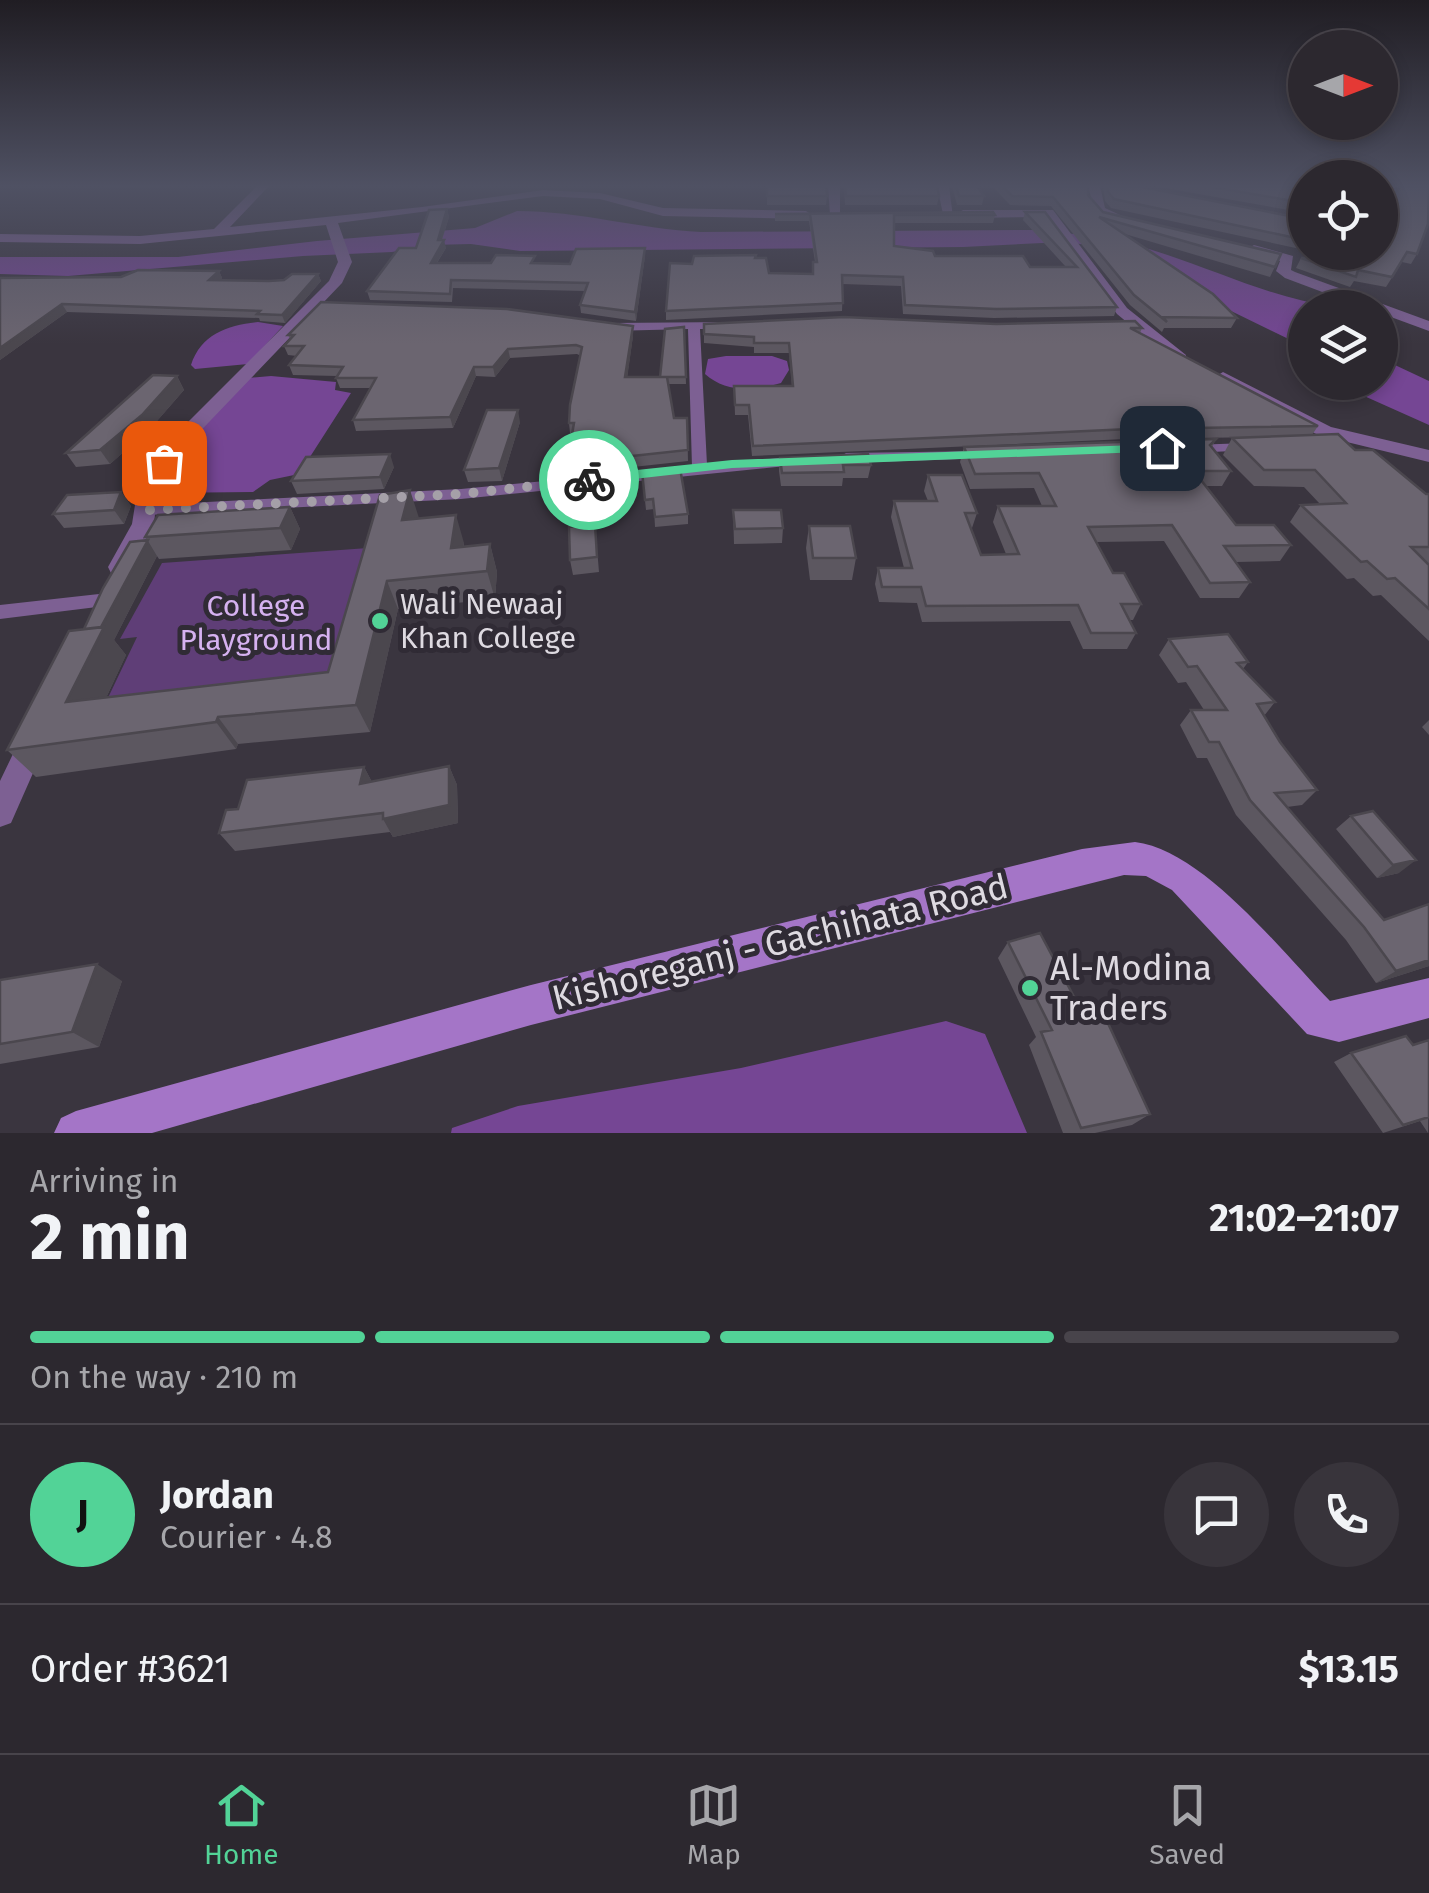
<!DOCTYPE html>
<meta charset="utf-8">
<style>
:root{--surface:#2c282f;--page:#38343b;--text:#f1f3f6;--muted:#a6a6aa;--line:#48444b;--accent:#52d397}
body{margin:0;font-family:"Fira Sans",sans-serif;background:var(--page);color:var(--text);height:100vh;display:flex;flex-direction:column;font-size:38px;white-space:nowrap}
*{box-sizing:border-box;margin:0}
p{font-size:32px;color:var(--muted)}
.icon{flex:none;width:55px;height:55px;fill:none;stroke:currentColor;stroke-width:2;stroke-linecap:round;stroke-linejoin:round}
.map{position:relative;height:1133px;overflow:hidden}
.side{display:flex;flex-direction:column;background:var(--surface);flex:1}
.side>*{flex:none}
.needle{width:65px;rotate:90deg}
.tools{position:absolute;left:1288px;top:30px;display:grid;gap:20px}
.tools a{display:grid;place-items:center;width:110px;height:110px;border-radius:50%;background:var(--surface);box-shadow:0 5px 15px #0003,0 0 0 2px var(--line);font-size:50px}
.pin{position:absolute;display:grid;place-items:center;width:85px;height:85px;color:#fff;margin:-42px;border-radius:20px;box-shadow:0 5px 15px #0006}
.courier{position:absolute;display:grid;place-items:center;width:100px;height:100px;margin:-50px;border:8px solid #52d397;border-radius:50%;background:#fff;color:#222;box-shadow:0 2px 12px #0007}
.overview em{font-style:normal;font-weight:700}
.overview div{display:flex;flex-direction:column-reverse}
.overview{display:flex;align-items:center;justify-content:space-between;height:170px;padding:0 30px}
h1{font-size:65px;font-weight:700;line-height:75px}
.bar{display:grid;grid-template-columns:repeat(4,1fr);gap:15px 10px;align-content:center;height:120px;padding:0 30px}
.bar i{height:12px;border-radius:8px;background:var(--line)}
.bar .selected{background:var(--accent)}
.bar p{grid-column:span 4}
.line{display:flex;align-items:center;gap:25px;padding:0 30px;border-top:2px solid var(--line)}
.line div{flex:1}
.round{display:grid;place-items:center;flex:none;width:105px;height:105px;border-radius:52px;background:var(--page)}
.menu{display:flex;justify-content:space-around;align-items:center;height:140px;border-top:2px solid var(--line);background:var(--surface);font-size:28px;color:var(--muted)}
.menu a{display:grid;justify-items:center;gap:5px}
.menu .selected{color:var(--accent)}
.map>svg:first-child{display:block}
.green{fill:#5f3e77}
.water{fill:#754694}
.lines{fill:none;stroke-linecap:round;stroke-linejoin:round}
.minor{fill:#7d6093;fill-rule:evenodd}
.tertiary{fill:#7d6093;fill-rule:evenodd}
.secondary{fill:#a475c7;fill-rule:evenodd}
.wall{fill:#5c5760}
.shaded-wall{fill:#4b474e}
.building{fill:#6b6570;stroke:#4b474e;stroke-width:2.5}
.route{fill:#52d397}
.done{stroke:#a5a0a8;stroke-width:10;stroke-dasharray:0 18}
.poi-dot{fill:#52d397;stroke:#302b35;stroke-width:4}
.labels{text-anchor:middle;stroke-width:10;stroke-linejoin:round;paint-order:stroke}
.poi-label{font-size:30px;fill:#dedae1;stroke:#302b35;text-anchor:start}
.park-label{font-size:30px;fill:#d5b1f0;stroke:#302b35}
.near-street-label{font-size:35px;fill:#dedae1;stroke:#302b35}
.near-poi-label{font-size:35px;fill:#dedae1;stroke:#302b35;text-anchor:start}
</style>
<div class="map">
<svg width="1429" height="1133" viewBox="0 0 1429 1133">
<rect width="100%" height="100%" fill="#3a353f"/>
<path class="green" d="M 368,548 L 331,684 L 106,702 L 137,637 L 120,639 L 162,563 Z"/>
<path class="water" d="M 517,211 C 580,211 639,229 701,232 L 1034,230 C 1073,233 1111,238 1149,249 C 1212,268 1270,298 1335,307 L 1305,308 L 1305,347 L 1098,246 L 1063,242 L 963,247 L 636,250 L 520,251 L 471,244 L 430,245 L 392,252 L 303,256 L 68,276 L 0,274 L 0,257 L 178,257 L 317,241 L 475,228 Z
M 258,322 L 283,326 L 248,364 L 195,369 L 191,365 C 201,334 228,325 258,322 Z
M 726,356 L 772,356 L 787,361 L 789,370 L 781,383 C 755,391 726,393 705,374 L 708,359 Z
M 1380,358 L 1429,381 L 1429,425 L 1335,383 L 1380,382 Z
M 271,376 L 336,382 L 335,390 L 351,393 L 299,474 L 270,480 L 253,492 L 158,493 L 155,488 L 192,436 L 248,378 Z
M 946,1021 L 985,1034 L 1027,1133 L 451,1133 L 452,1128 L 518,1106 L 741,1068 Z"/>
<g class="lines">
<path class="minor" d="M 729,322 L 731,325 L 725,329 L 700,329 L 707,465 L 800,456 L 808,461 L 805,464 L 461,499 L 148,515 L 140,510 L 148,505 L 461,489 L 692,467 L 688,329 L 611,331 L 605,327 L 611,323 Z
M 1249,443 L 1254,444 L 1254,450 L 1190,453 L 1183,449 L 1190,445 Z
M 985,451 L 992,455 L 990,458 L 846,463 L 838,458 L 846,453 Z
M 99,594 L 105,596 L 108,601 L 105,606 L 0,619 L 0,605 Z"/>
<path class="tertiary" d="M 257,186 L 269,186 L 230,227 L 422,207 L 543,190 L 600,193 L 663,208 L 806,211 L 812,215 L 806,219 L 663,216 L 600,199 L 543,196 L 338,223 L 352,262 L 342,283 L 188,444 L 158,486 L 154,524 L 127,573 L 111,573 L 108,567 L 132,524 L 138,486 L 174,436 L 329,281 L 338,262 L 326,225 L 140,244 L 0,242 L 0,234 L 140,236 L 214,229 Z
M 828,186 L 840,186 L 840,218 L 830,215 Z
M 937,186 L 949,186 L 953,217 L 943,214 Z
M 1088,186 L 1100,186 L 1105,208 L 1120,215 L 1120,221 L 1095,213 Z
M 1387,187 L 1397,189 L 1380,207 L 1380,195 Z
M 1053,210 L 1127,308 L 1186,355 L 1186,361 L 1174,361 L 1117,314 L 1046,217 L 963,218 L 957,214 L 963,210 Z
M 1254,245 L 1293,256 L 1291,270 L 1295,272 L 1429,321 L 1429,331 L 1380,313 L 1380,308 L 1365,308 L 1285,278 L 1276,271 L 1280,261 L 1249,252 L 1247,249 Z
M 1223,372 L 1331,427 L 1429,450 L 1429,462 L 1318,435 L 1217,381 L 1215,377 Z
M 34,727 L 44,731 L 48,739 L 11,823 L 0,827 L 0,781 L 24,731 Z"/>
<path class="secondary" d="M 1380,186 L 1402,186 L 1380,191 Z
M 1135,842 C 1203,850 1282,952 1330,1001 L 1429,978 L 1429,1018 L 1339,1042 L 1307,1034 L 1172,890 L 1146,876 L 1124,875 L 531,1025 L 152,1133 L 54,1133 L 61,1118 L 76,1111 L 531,985 L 1082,849 Z"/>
</g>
<path class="wall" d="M 104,186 L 193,186 L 105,187 Z
M 767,186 L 827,196 L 826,205 L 767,205 Z
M 844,186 L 937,186 L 939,196 L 937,205 L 845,205 Z
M 952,186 L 977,186 L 984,196 L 982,205 L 957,205 Z
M 992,186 L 1088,186 L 1088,195 L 1103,212 L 1281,254 L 1270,277 L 1125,234 L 1237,318 L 1231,328 L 1164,328 L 1162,332 L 1130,305 L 1051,206 L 1010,205 Z
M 1103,186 L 1137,186 L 1305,219 L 1305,250 L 1111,208 L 1105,201 Z
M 1154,186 L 1305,186 L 1305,213 Z
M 1381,198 L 1417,254 L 1411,264 L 1402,262 L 1386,287 L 1354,281 L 1350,287 L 1296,268 L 1301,258 L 1328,258 L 1380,252 Z
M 447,209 L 449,217 L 442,240 L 446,248 L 437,263 L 570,264 L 645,248 L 645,256 L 636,321 L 581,313 L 580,305 L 585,291 L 453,288 L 452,302 L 370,300 L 367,291 L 416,248 Z
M 1025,212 L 1117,307 L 1114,316 L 994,318 L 903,314 L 901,286 L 843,284 L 842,311 L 666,320 L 666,311 L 692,264 L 755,258 L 769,273 L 812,274 L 815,262 L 809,221 L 775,221 L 775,214 L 995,215 L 993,223 L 894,223 L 894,246 L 935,256 L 1030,267 L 1066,267 L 1023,220 Z
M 219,271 L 222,278 L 220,280 L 269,281 L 318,274 L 321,281 L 285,323 L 260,321 L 259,318 L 67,312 L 0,360 L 0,278 L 121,277 Z
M 704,324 L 996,324 L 1142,328 L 1140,333 L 1318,426 L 1312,435 L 1355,450 L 1426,494 L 1429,494 L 1429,641 L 1381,595 L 1373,596 L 1354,578 L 1347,579 L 1290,522 L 1301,505 L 1320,504 L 1304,487 L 1254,486 L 1223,455 L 1232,438 L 1264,437 L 1126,439 L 752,456 L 748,415 L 735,415 L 734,386 L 792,386 L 789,353 L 754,353 L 754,347 L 704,343 Z
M 684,327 L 686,384 L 668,384 L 674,418 L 687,418 L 688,461 L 569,474 L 567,463 L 572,433 L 570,433 L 569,423 L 581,356 L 577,354 L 510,358 L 495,377 L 476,376 L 453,428 L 356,431 L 353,420 L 370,388 L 340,388 L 336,378 L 337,376 L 293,375 L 289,365 L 297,356 L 288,355 L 284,346 L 290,339 L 288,335 L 633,336 L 627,377 L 660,377 Z
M 177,376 L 184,390 L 150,429 L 110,464 L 76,467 L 66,453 Z
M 520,422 L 502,481 L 468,482 L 464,470 Z
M 1216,439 L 1212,447 L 1231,471 L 1222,486 L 1206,486 L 1236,525 L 1291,545 L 1280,561 L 1236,562 L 1250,582 L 1239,598 L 1200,598 L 1164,541 L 1097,542 L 1113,573 L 1141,604 L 1133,620 L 1129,620 L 1136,633 L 1127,649 L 1083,649 L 1070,621 L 922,622 L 917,603 L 879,602 L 875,584 L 878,568 L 904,568 L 891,517 L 894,501 L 928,501 L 924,491 L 928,475 L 977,513 L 972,528 L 971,528 L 981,555 L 1006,554 L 993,522 L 998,506 L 1042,506 L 1034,488 L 970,489 L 960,462 L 964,447 Z
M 780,458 L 871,465 L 868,478 L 843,478 L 842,486 L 781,486 L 779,471 Z
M 394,467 L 384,489 L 297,494 L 291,481 Z
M 642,472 L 688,514 L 688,524 L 655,527 L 654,509 L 646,510 Z
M 121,492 L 131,506 L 124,524 L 64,528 L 53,514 Z
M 290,507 L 300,529 L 291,550 L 159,559 L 157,556 L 114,640 L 126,655 L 106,698 L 328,672 L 419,519 L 464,543 L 464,546 L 490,544 L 497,572 L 495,599 L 398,609 L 370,732 L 238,744 L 236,749 L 36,777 L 7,750 L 84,629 L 147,540 L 145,537 Z
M 733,510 L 783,528 L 782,543 L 734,544 Z
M 595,524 L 599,572 L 573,575 L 570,560 Z
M 809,526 L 856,558 L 852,580 L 810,580 L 806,548 Z
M 1169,639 L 1248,662 L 1243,669 L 1275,702 L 1264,716 L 1280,742 L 1317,790 L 1302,805 L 1287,807 L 1384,920 L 1429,904 L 1429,966 L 1376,983 L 1346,940 L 1236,815 L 1207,758 L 1197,758 L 1180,725 L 1191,710 L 1204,710 L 1186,682 L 1178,683 L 1159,655 Z
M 1429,720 L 1429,735 L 1422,727 Z
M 449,766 L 457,785 L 458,823 L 393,837 L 390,832 L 235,851 L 219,833 L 238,809 L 364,767 L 372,782 Z
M 1351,816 L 1399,873 L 1377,878 L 1336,829 Z
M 1008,942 L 1088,1023 L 1150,1114 L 1132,1125 L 1095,1133 L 1063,1133 L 1029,1045 L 1036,1037 L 998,958 Z
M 0,980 L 122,981 L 99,1047 L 0,1064 Z
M 1429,1040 L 1428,1133 L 1420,1121 L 1383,1133 L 1334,1062 L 1351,1053 L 1413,1045 Z"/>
<path class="shaded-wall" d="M 447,209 L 449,217 L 439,248 L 438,240 Z
M 444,240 L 446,248 L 432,270 L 431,263 Z
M 645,248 L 645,256 L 636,321 L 635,312 Z
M 219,271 L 222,278 L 212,287 L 209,280 Z
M 318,274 L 321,281 L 285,323 L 282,315 Z
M 62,304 L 67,312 L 0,360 L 0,348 Z
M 633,326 L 633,336 L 626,387 L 625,377 Z
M 508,349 L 510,358 L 495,377 L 493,367 Z
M 474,367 L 476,376 L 453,428 L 450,417 Z
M 177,376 L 184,390 L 150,429 L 110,464 L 100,450 Z
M 518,410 L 520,422 L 502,481 L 499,468 Z
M 390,454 L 394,467 L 384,489 L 380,477 Z
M 410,490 L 419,518 L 412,548 L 402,520 Z
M 121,492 L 131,506 L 124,524 L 114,510 Z
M 290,507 L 300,529 L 291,550 L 280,528 Z
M 456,515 L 464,543 L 460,575 L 451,548 Z
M 148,541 L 157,556 L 114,640 L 126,655 L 91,730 L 66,702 L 101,627 Z
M 490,544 L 497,572 L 495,599 L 487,571 Z
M 387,581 L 398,609 L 370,732 L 356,705 Z
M 218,717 L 238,744 L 236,749 L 216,722 Z
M 449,766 L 457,785 L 458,823 L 393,837 L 383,819 Z
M 364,767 L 374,786 L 360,784 Z
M 1416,860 L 1399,873 L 1377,878 L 1393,865 Z
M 1429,960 L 1429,966 L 1376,983 L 1396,971 Z
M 97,964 L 122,981 L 99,1047 L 72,1032 Z"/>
<path class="building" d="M 767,186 L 826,186 L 827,196 L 767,196 Z
M 845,186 L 937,186 L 939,196 L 846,196 Z
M 956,186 L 977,186 L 984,196 L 959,196 Z
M 1002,186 L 1088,186 L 1088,195 L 1103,212 L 1281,254 L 1275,267 L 1099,217 L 1213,294 L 1237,318 L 1163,317 L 1167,322 L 1134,295 L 1053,197 L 1012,196 Z
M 1107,186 L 1137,186 L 1305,219 L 1305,240 L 1114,199 L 1108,192 Z
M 1206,186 L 1305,186 L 1305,203 Z
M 1380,186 L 1381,198 L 1385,202 L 1402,186 L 1429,186 L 1428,224 L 1417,254 L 1407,252 L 1392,277 L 1358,270 L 1356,277 L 1301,258 L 1328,258 L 1337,252 L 1380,252 Z
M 447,209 L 438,240 L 444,240 L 431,263 L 491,263 L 496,255 L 535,256 L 531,263 L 570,264 L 576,249 L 645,248 L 635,312 L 580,305 L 588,283 L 451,280 L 450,294 L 367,291 L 399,248 L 416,248 L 429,210 Z
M 993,212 L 995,215 L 894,215 L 894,246 L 933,251 L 935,256 L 1023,256 L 1030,267 L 1077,267 L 1025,212 L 1045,212 L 1117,307 L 996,309 L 905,305 L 903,277 L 842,275 L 843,303 L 666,311 L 670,263 L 692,264 L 694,256 L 756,255 L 755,258 L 766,258 L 769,273 L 813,274 L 813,262 L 817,262 L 810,214 L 775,214 Z
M 138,270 L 219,271 L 209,280 L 269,281 L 284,280 L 292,274 L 318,274 L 282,315 L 257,314 L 260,311 L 62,304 L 0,348 L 0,278 L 121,277 Z
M 321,302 L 507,309 L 633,326 L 625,377 L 667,377 L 674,418 L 687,418 L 688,450 L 567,463 L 574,423 L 569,423 L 570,405 L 582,347 L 576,345 L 508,349 L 493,367 L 474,367 L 450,417 L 353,420 L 376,378 L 336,378 L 343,367 L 289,365 L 304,346 L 284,346 L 294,335 L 288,335 Z
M 844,317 L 996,324 L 1135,321 L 1142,328 L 1130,328 L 1318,426 L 1130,429 L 753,446 L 749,405 L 735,405 L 734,386 L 793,386 L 789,343 L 754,343 L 754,337 L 704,334 L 704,324 Z
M 684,327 L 686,377 L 660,377 L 665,329 Z
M 153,375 L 177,376 L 142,415 L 100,450 L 66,453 Z
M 487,410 L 518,410 L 499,468 L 464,470 Z
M 1338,434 L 1355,450 L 1373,450 L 1426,494 L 1429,494 L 1429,547 L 1411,547 L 1429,565 L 1429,609 L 1395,578 L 1387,579 L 1367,561 L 1361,562 L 1301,505 L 1346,503 L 1315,470 L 1264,470 L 1232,438 Z
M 1216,439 L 1210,445 L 1231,471 L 1194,471 L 1236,525 L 1274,525 L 1291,545 L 1224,546 L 1250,582 L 1210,583 L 1172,525 L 1088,527 L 1113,573 L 1124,573 L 1141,604 L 1121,604 L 1136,633 L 1091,633 L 1078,605 L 926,606 L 921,587 L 882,587 L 878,568 L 912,568 L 894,501 L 937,501 L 928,475 L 962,475 L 977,513 L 965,513 L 981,555 L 1019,554 L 998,506 L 1056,506 L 1039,473 L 975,474 L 964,447 Z
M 390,454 L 380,477 L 291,481 L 306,457 Z
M 868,454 L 871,465 L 843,465 L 844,472 L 782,473 L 780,458 Z
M 680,468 L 688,514 L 655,517 L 653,499 L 645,500 L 642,472 Z
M 410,490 L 402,520 L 456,515 L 451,548 L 490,544 L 487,571 L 387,581 L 356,705 L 218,717 L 216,722 L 7,750 L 69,631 L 104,627 L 66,702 L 328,672 L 380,495 Z
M 121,492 L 114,510 L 53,514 L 67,495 Z
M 290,507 L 280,528 L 145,537 L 158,515 Z
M 733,510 L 781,510 L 783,528 L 735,529 Z
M 595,524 L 597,557 L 570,560 L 569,527 Z
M 809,526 L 850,526 L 856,558 L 813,558 Z
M 148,540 L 101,627 L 84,629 L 103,588 L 130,542 Z
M 1228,634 L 1248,662 L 1237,663 L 1275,702 L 1257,704 L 1280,742 L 1317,790 L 1275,793 L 1384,920 L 1429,904 L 1429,960 L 1396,971 L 1364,927 L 1250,800 L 1219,742 L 1209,742 L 1191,710 L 1227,710 L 1197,666 L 1188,667 L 1169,639 Z
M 449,766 L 449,805 L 383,819 L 383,813 L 219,833 L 226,810 L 238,809 L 247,780 L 364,767 L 360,784 Z
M 1373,811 L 1416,860 L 1393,865 L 1351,816 Z
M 1040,933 L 1088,1023 L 1106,1019 L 1150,1114 L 1081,1128 L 1041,1032 L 1052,1030 L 1008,942 Z
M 97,964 L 72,1032 L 0,1044 L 0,980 Z
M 1406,1036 L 1413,1045 L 1429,1040 L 1429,1117 L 1403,1125 L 1351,1053 Z"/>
<linearGradient id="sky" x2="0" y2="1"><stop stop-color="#201d23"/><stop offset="0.54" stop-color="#4f5163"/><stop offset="1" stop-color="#4f5163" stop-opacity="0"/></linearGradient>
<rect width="1429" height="344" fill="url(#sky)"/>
<path class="route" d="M 1162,444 L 1167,445 L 1167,451 L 732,468 L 589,484 L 582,480 L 589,475 L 732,460 Z"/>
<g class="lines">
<path class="done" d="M 164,463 L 148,486 L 148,510 L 461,494 L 589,480"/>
</g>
<g class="poi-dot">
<circle cx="380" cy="621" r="10"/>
<circle cx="1030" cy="988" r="10"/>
</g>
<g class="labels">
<g class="poi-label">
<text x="400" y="614">Wali Newaaj<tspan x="400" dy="34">Khan College</tspan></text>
</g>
<g class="park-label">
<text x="256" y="616">College<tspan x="256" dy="34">Playground</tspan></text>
</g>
<g class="near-street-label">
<text transform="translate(780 942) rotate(-14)" y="12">Kishoreganj - Gachihata Road</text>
</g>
<g class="near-poi-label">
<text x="1050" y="980">Al-Modina<tspan x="1050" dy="40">Traders</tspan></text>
</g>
</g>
</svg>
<div class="tools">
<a><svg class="needle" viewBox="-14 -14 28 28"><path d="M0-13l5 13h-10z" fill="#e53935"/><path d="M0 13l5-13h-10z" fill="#a6a6aa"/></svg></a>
<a><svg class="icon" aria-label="locate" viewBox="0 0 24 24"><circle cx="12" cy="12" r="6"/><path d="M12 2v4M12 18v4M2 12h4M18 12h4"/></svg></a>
<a><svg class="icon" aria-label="layers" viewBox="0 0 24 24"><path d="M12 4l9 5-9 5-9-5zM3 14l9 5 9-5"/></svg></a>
</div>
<div class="pin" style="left:164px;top:463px;background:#ea580c"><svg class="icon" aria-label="bag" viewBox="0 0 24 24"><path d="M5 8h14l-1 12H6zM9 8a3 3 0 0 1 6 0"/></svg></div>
<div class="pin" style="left:1162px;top:448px;background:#1f2937"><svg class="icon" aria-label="home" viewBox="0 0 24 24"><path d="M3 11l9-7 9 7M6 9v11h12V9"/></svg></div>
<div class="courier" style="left:589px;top:480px"><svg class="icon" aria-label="bike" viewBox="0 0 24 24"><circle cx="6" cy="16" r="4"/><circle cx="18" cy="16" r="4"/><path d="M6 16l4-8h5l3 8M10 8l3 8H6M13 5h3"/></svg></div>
</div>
<section class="side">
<div class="overview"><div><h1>2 min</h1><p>Arriving in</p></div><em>21:02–21:07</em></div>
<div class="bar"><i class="selected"></i><i class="selected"></i><i class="selected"></i><i></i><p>On the way · 210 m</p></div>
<div class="line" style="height:180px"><b class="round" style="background:var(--accent);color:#111">J</b><div><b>Jordan</b><p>Courier · 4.8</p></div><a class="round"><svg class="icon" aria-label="chat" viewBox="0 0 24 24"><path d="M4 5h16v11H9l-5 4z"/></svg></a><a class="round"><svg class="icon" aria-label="phone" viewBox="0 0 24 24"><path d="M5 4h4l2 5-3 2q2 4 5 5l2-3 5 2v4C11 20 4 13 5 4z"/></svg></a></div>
<div class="line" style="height:130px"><div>Order #3621</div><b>$13.15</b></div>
</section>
<nav class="menu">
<a class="selected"><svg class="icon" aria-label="home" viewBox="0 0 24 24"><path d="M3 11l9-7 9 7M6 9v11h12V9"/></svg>Home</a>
<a><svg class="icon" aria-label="map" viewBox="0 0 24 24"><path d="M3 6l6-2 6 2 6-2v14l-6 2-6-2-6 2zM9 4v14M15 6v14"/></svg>Map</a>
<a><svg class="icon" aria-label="saved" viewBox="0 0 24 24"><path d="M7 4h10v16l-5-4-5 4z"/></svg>Saved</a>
</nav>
